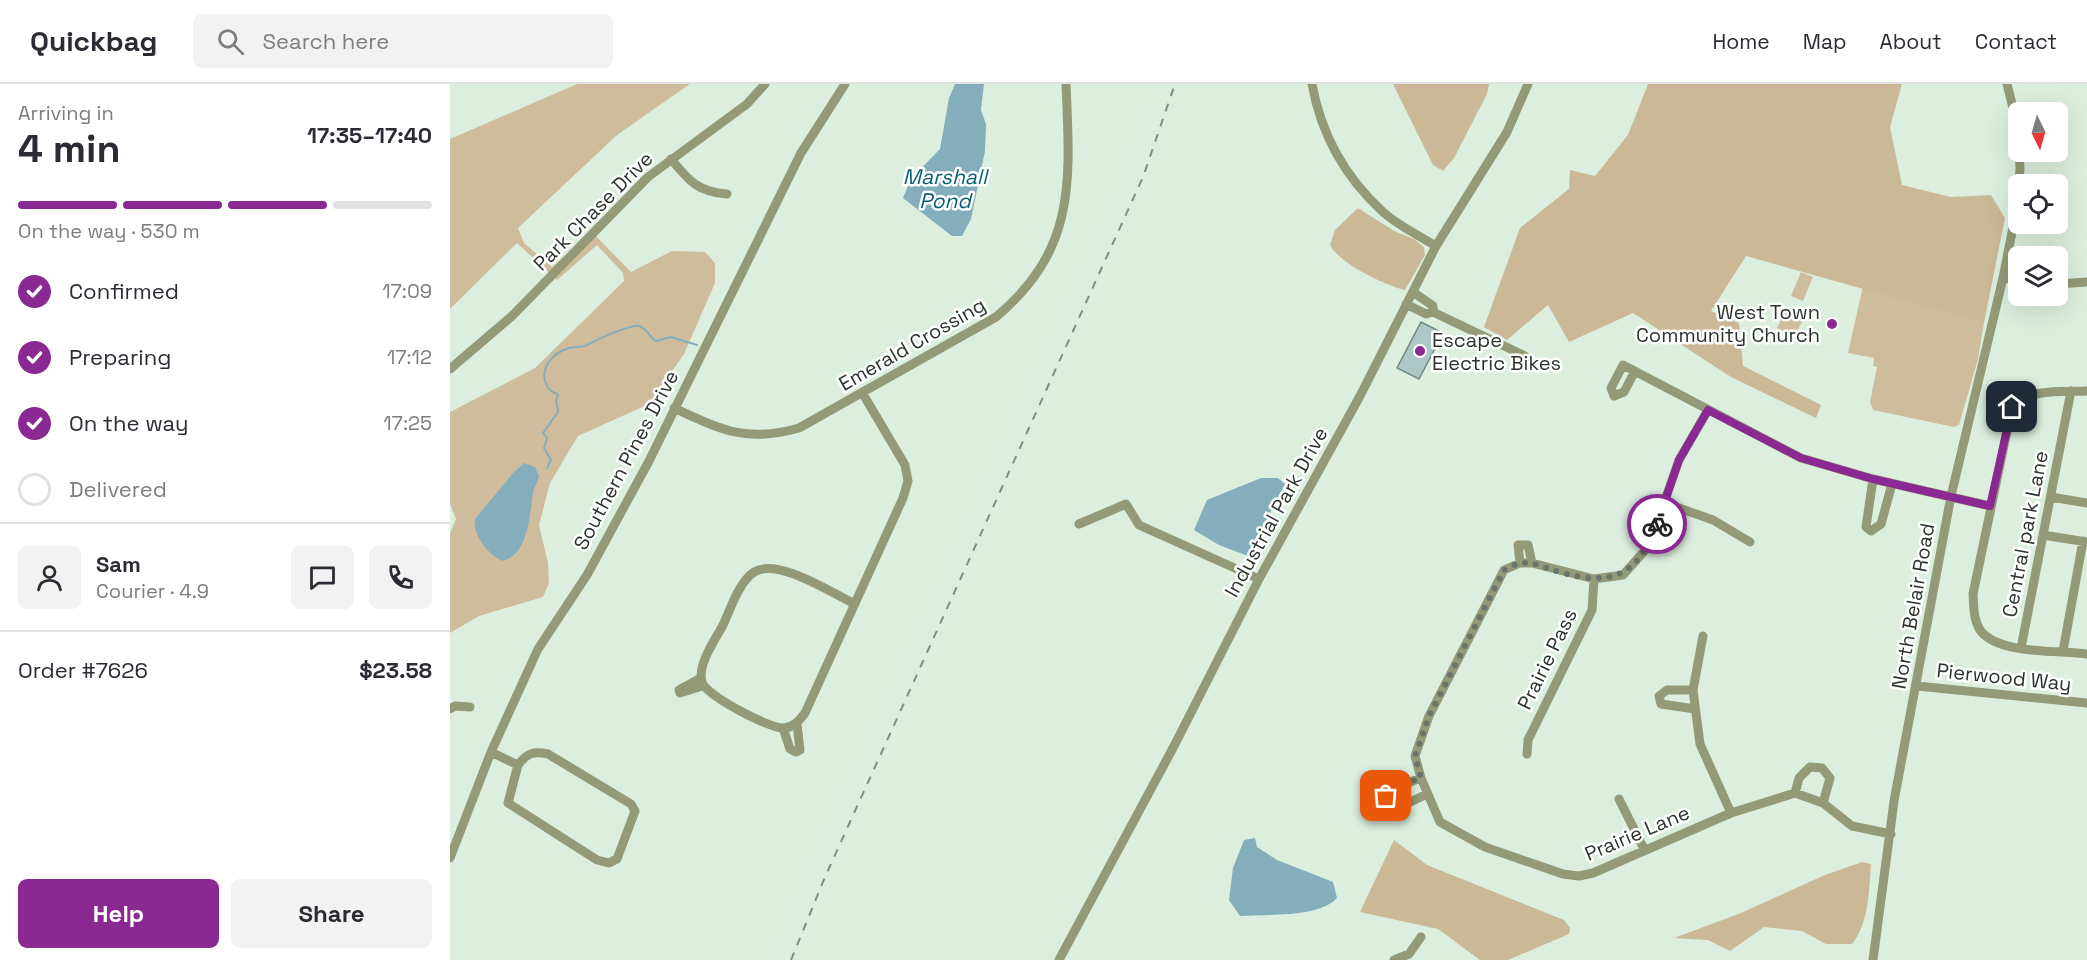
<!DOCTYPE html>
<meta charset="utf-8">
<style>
:root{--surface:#fff;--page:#f2f2f3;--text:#2b2b33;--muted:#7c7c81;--line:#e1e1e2;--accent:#8b2992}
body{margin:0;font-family:"Space Grotesk",sans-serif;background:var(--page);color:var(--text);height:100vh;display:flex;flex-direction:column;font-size:22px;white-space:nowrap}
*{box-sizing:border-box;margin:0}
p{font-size:20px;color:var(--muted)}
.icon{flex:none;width:33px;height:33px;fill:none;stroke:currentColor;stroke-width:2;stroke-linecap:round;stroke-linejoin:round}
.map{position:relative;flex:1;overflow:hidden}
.drawer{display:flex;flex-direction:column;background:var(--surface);width:450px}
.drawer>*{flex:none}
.needle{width:39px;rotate:175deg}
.fabs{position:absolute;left:1558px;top:18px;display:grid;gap:12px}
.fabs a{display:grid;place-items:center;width:60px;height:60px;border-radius:9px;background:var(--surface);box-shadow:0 6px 24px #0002;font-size:30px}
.pin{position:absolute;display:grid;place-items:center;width:51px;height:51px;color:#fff;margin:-26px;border-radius:12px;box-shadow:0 3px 9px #0006}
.courier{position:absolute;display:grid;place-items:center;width:60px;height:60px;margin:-30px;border:4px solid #8b2992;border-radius:50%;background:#fff;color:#222;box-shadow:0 2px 8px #0007}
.headline em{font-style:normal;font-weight:800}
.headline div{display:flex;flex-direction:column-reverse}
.headline{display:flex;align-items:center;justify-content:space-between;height:102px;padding:0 18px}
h1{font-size:39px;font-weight:800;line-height:45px}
.bar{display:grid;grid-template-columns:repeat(4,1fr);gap:9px 6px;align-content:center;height:72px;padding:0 18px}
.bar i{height:8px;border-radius:4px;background:var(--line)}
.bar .selected{background:var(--accent)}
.bar p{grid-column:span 4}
.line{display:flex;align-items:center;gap:15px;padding:0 18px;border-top:2px solid var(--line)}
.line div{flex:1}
.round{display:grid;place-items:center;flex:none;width:63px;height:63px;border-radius:9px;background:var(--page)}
ol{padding:0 18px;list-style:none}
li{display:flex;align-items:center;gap:18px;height:66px}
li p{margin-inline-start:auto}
li .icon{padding:6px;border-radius:50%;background:var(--accent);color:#fff;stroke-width:4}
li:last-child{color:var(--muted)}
li i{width:33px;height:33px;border:3px solid var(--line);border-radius:50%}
.cta{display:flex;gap:12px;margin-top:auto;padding:12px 18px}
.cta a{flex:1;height:69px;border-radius:9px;background:var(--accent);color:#fff;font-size:24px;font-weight:800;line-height:69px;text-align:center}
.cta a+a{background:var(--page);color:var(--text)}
header{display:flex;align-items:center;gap:36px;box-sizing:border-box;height:84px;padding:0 30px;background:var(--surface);border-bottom:2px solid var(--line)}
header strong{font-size:28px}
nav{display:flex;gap:33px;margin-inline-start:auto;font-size:21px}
.search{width:420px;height:54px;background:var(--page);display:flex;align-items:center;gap:15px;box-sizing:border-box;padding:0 21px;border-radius:9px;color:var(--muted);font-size:22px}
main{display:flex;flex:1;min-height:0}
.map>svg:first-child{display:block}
.green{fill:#cfbc9c}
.forest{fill:#cbb897}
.water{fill:#84aebc}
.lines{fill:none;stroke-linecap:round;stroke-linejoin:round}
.stream{stroke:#84aebc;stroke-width:2}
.building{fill:#adc8c4;stroke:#718a86;stroke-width:1.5}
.minor{stroke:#949a77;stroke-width:9}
.rail{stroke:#7f8d82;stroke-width:2;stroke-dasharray:8 8;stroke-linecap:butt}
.done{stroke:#69756b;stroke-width:6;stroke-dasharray:0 10.8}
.route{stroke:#8b2992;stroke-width:8}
.poi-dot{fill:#8b2992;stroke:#fff;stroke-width:2}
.labels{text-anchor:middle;stroke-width:5;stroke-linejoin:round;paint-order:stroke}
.street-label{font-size:20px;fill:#2b332d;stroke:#fff}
.poi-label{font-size:20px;fill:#2b332d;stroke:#fff;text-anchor:end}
.water-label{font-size:21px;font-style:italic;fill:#085f74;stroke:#fff}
</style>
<header>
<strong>Quickbag</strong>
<div class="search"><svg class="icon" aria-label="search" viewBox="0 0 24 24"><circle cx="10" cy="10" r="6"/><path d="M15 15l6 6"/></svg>Search here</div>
<nav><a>Home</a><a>Map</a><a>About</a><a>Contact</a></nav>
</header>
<main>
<section class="drawer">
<div class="headline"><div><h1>4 min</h1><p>Arriving in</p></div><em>17:35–17:40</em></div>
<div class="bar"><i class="selected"></i><i class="selected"></i><i class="selected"></i><i></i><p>On the way · 530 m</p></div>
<ol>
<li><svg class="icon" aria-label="check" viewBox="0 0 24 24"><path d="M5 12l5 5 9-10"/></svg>Confirmed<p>17:09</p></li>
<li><svg class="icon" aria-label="check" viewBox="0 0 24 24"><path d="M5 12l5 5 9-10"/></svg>Preparing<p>17:12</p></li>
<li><svg class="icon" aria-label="check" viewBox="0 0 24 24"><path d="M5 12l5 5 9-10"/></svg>On the way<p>17:25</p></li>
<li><i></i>Delivered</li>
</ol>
<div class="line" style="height:108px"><a class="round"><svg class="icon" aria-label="person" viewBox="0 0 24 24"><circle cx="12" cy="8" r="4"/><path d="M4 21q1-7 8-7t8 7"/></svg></a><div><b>Sam</b><p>Courier · 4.9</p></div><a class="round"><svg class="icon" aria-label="chat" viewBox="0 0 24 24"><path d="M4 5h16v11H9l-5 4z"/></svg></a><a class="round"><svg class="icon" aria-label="phone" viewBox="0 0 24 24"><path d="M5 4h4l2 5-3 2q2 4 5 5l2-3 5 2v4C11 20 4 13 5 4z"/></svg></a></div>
<div class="line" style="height:78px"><div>Order #7626</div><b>$23.58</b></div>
<div class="cta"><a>Help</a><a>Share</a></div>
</section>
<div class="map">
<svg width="1637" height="876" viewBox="0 0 1637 876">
<rect width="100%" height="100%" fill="#dcefdf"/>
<path class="green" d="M 127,0 L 240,0 L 167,51 L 68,144 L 74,159 L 102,183 L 142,148 L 181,188 L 222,167 L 255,168 L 265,179 L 265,199 L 234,270 L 199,320 L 128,352 L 100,399 L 89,441 L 98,479 L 99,499 L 93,513 L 29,532 L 0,549 L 0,450 L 6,435 L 0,420 L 0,328 L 85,284 L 174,197 L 173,189 L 147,161 L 107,196 L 67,159 L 0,225 L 0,55 Z
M 1351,188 L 1363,193 L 1353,217 L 1341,212 Z
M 1413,202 L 1534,239 L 1528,275 L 1509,341 L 1504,343 L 1423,326 L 1420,318 L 1427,283 L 1423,282 L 1424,274 L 1398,269 Z
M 1336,226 L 1353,236 L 1344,253 L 1327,244 Z"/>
<path class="forest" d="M 943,0 L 1039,0 L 1037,10 L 1004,74 L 993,87 L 983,81 Z
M 1198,0 L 1452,0 L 1440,43 L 1452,101 L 1501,113 L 1541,111 L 1555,134 L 1534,239 L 1296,172 L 1261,227 L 1289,239 L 1293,282 L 1371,321 L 1366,334 L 1281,293 L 1183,229 L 1119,258 L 1098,221 L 1057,256 L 1034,243 L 1070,144 L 1119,105 L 1120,86 L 1145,92 L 1178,51 Z
M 908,124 L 944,147 L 964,155 L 974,163 L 975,171 L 955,206 C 934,201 889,179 880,161 L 885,146 Z
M 944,756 L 977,781 L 1114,836 L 1120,844 L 1119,850 L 1058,876 L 1030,876 L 988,845 L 910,828 Z
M 1412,778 L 1421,780 C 1419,807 1419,839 1402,860 L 1376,860 L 1352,847 L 1314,843 L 1280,867 L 1258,856 L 1224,854 L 1291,829 L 1375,791 Z"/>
<path class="water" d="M 505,0 L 534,0 L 531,26 L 536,40 L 535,67 L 521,135 L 512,152 L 502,152 L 453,114 L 461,95 L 490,65 L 499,14 Z
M 74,379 L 85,383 L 89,392 C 88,398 84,403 83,410 C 79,432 79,469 53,477 C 39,472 22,451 25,435 L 63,389 Z
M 811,394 L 828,394 L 835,400 L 798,472 L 769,461 L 744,446 L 757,416 Z
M 805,754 L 807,763 L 827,776 L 883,798 L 887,814 C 868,834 817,830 790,832 L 779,816 L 783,784 L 794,756 Z"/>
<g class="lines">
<path class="stream" d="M 97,384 L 101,376 L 94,364 L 97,354 L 93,349 L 108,328 L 106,316 L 108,311 C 104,308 99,307 97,302 C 88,284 103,269 119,264 C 125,262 132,264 137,261 C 146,256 181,240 189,242 C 197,244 199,253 206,257 L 221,253 L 247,261"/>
</g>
<path class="building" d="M 971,238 L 993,249 L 969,295 L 947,284 Z"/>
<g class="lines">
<path class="minor" d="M 862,0 C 871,50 894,92 932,127 C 947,141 968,151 986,162
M 221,75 C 239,97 248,108 277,110
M 1553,194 L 1569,196
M 1608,200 L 1637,198
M 963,208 L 983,222 L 983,228
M 956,220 L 976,230 L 983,228 L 1075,272
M 0,285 L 62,232 L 198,93 L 297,20 L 315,0
M 1185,287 L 1174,308 L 1164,312 L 1161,304 L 1173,281 L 1351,374 L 1423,395 L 1540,422
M 1637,307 C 1611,308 1581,304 1562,323 L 1523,510 C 1524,522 1523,535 1530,546 C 1548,571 1609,566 1637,570
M 224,324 C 272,346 296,359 349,344 L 546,233 C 627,165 620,97 616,0
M 1258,326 L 1229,376 L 1199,462 L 1173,491 L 1144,495 L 1082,479 L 1070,479 L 1054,486 L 979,632 L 965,672 L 971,694 L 990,738 L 1035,763 L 1113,790 L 1129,792 L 1143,789 L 1281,729 L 1345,709 L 1373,719 L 1402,742 L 1441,750
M 1423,395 L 1416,443 L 1421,447 L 1431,440 L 1442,400
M 1601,413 L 1637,419
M 1215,419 L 1263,436 L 1300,458
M 629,440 L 676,420 L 689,441 L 809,495
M 1593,451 L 1637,458
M 1070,479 L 1068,461 L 1078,461 L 1082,479
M 405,520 C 382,509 327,473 304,488 C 288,499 280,527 272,543 C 264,557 247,582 252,598 C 255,611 320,645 334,644 C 344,643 349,637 355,629 L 453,414 L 458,397 L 455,381 L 413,310
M 1253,552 L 1243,606 L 1250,660 L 1281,729
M 1571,564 L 1621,307
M 1613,567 L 1633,457
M 251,594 L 229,606 L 230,609 L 252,602
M 1467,602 L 1637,619
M 1243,606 L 1217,606 L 1209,612 L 1211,620 L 1245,625
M 0,625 L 5,622 L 20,623
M 333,644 L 340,665 L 346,668 L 350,666 L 347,640
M 41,668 L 68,681 C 77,669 83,667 98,670 L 181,720 L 185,727 L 167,775 L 159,779 L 147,776 L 58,719 L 68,681
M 1077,670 L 1078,656 L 1142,526 L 1144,495
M 971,694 L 949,702 L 936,712 L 941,723 L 956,720 L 977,710
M 1345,709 L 1349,694 L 1360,683 L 1372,684 L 1380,694 L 1373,719
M 1169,715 L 1194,765
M 0,774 L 41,668 L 88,565 L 137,491 L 199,377 L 351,69 L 395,0
M 609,876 L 723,664 L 809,495 L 910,312 L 986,162 L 1057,48 L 1078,0
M 944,876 L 959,870 L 971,853
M 1423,876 L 1444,717 L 1501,412 L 1553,194 L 1564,138 L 1570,85 L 1568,44 L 1557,0"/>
<path class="rail" d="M 341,876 L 375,793 L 693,93 L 725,0"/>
</g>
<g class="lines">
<path class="done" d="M 936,712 L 949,702 L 971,694 L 965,672 L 979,632 L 1054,486 C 1059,484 1065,480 1071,479 C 1083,477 1095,484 1106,487 C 1160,503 1187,494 1207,440"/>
<path class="route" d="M 1207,440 L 1229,376 L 1258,326 L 1351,374 L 1423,395 L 1540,422 L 1562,323"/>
</g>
<g class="poi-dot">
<circle cx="1382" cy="240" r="6"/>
<circle cx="970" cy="267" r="6"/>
</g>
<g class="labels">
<g class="street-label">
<text transform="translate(143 127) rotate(-45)" y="7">Park Chase Drive</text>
<text transform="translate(462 260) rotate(-30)" y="7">Emerald Crossing</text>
<text transform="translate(176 376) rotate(-62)" y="7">Southern Pines Drive</text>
<text transform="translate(826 428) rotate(-61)" y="7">Industrial Park Drive</text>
<text transform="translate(1575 450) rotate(-79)" y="7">Central park Lane</text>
<text transform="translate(1463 522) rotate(-80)" y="7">North Belair Road</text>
<text transform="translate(1097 575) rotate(-64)" y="7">Prairie Pass</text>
<text transform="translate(1554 593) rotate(6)" y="7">Pierwood Way</text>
<text transform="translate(1187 749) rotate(-23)" y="7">Prairie Lane</text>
</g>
<g class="poi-label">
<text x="1370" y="235">West Town<tspan x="1370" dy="23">Community Church</tspan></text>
<text x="982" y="263" text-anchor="start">Escape<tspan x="982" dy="23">Electric Bikes</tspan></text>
</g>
<g class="water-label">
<text x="495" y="100">Marshall<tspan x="495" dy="24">Pond</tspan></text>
</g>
</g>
</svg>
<div class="fabs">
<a><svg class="needle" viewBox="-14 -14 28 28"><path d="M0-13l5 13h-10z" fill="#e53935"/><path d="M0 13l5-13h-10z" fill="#7c7c81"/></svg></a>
<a><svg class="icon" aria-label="locate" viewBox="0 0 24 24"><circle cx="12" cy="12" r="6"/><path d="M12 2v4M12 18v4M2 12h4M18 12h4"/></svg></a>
<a><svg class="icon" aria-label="layers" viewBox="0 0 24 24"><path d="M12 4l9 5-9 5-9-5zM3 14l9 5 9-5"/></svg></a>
</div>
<div class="pin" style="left:936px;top:712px;background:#ea580c"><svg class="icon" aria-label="bag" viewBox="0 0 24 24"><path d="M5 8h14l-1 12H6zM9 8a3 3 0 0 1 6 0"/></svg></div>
<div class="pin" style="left:1562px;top:323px;background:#1f2937"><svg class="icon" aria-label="home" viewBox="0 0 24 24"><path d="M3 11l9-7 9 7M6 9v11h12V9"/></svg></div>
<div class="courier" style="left:1207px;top:440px"><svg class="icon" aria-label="bike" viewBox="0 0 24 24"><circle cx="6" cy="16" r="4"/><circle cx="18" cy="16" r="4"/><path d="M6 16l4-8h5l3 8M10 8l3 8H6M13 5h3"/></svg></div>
</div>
</main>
